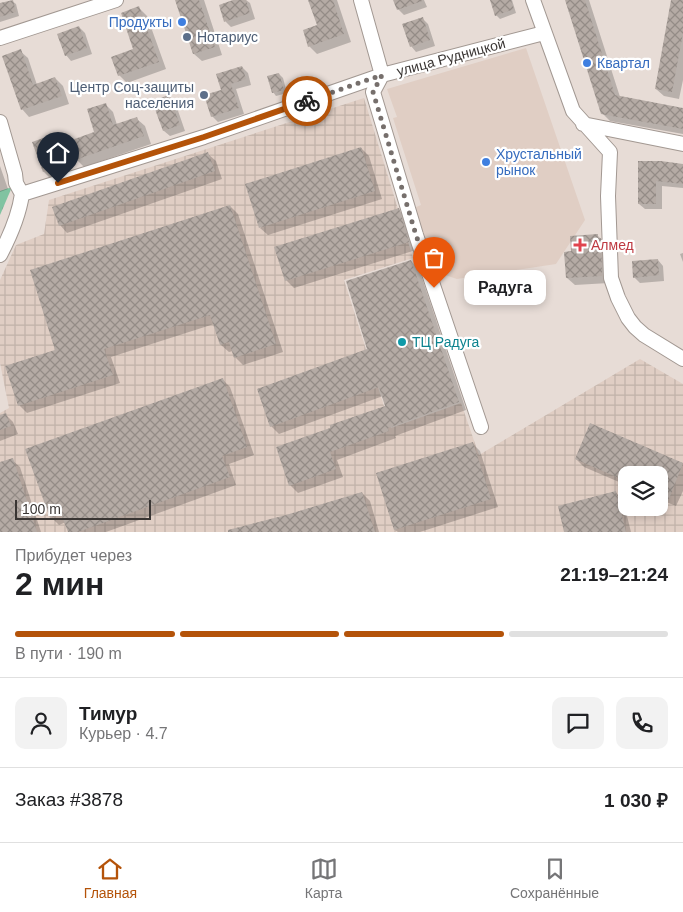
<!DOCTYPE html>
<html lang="ru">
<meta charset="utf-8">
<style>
:root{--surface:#fff;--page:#f2f2f2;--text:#202124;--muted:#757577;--line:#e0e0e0;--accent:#b45309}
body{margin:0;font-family:Helvetica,sans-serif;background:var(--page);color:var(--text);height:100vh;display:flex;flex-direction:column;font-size:19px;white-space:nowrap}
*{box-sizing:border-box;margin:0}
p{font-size:16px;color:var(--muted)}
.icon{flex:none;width:28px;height:28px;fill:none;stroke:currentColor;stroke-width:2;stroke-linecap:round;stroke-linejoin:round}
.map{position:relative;height:532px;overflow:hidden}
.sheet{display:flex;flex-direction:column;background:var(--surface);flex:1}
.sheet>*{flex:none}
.tools{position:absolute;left:618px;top:466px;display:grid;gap:10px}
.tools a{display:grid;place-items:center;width:50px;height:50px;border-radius:10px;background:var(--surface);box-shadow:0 2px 8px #0003;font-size:25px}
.scale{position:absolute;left:15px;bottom:12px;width:136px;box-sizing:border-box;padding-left:5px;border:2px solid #393533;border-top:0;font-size:14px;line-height:18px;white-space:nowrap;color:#393533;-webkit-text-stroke:4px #fff;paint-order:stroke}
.pin{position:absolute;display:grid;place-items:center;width:42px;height:42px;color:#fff;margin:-51px -21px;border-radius:50% 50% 50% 0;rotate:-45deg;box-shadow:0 0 5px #0007}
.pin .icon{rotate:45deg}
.courier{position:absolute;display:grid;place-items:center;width:50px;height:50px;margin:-25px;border:4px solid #b45309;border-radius:50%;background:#fff;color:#222;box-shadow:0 1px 6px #0007}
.bubble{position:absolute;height:35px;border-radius:10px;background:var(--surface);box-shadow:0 2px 8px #0003;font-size:16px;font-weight:700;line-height:35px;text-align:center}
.headline em{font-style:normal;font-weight:700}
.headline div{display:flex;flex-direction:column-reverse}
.headline{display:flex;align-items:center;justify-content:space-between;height:85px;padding:0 15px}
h1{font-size:32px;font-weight:700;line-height:38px}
.bar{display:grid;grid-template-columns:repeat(4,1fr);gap:8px 5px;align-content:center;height:60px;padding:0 15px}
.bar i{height:6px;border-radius:4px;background:var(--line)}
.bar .active{background:var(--accent)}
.bar p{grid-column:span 4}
.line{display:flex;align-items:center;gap:12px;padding:0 15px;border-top:1px solid var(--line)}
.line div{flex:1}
.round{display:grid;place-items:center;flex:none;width:52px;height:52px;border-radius:10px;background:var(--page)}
.dock{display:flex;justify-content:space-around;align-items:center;height:70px;border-top:1px solid var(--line);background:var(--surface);font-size:14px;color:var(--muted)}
.dock a{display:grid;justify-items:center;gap:2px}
.dock .active{color:var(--accent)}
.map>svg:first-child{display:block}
.built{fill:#e0cec4}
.industrial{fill:url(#industrial-grid);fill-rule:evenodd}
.park{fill:url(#park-crowns)}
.shadow{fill:#0003}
.building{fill:url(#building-cross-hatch)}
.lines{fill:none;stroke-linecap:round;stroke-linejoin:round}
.minor-casing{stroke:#a29892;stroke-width:16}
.minor{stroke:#fff;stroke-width:14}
.done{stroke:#766f6c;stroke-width:5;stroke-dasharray:0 9}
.route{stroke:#b45309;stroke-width:6}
.shop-dot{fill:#3f7fe0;stroke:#fff;stroke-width:2}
.service-dot{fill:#5c6f8a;stroke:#fff;stroke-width:2}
.health-dot{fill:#e0444e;stroke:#fff;stroke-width:2}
.culture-dot{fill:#0f9aa8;stroke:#fff;stroke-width:2}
.labels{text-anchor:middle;stroke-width:4.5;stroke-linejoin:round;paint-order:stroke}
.shop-label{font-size:14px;fill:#366cbe;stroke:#fff;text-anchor:start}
.service-label{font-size:14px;fill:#4e5e75;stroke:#fff;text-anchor:start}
.street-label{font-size:14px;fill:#393533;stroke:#fff}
.health-label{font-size:14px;fill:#be3a42;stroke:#fff;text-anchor:start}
.culture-label{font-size:14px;fill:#0d838f;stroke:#fff;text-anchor:start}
</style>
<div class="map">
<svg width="683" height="532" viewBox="0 0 683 532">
<defs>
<pattern id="industrial-grid" width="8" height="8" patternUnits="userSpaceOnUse" patternTransform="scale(1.25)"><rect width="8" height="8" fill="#e0cec4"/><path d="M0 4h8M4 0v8" fill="none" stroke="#c1b2a9"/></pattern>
<pattern id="park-crowns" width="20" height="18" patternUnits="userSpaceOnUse" patternTransform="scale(1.25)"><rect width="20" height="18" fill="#80c3a1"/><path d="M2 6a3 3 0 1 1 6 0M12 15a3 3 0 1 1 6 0" fill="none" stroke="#6a9f84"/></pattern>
<pattern id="building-cross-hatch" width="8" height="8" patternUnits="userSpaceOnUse" patternTransform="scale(1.25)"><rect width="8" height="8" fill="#b5aba5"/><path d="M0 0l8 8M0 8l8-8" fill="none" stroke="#948c87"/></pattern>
</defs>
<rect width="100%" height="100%" fill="#e7dcd6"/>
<path class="built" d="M 526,48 L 585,220 L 556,264 L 457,279 L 436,272 L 414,208 L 421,205 L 393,118 L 397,117 L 387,89 Z"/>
<path class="industrial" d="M 364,98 L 413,258 L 344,280 L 391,428 L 461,403 L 479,455 L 640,359 L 683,384 L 683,532 L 0,532 L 0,413 L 9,408 L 0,363 L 0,280 L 16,245 L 44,234 L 49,200 ZM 626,475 L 659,475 L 659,508 L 626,508 Z"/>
<path class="park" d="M 12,187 L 0,215 L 0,191 Z"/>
<path class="shadow" d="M 176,0 L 204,0 L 222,55 L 202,61 L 194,54 Z
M 237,0 L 246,0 L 250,3 L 255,19 L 231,27 L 226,22 L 220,6 Z
M 310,0 L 337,0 L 351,42 L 317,54 L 309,46 L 319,26 Z
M 395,0 L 424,0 L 427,7 L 404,15 L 398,9 Z
M 494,0 L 512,0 L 516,13 L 500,19 L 496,15 Z
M 566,0 L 589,0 L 620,97 L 683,109 L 683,134 L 610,121 L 602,113 Z
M 673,0 L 683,0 L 683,80 L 679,99 L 664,96 L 656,89 Z
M 12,1 L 16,4 L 19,16 L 0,22 L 0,4 Z
M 139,8 L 147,16 L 166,69 L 127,83 L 119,75 L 135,50 Z
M 422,18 L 428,24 L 435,46 L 416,52 L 411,46 Z
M 79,27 L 85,33 L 92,54 L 71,61 L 66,55 Z
M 20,51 L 28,58 L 37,85 L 55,78 L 63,86 L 69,104 L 29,117 L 22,109 Z
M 242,67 L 248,73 L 251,85 L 236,89 L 244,114 L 218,122 L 212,116 L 222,91 Z
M 279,74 L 283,78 L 287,93 L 276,96 L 273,92 Z
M 169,96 L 175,102 L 185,131 L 170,136 L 164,131 L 154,102 Z
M 105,104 L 113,112 L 117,125 L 137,119 L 145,126 L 151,144 L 84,167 L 76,159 L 96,133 Z
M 49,137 L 54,143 L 65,172 L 50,178 L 44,172 L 34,143 Z
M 361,148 L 369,156 L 382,199 L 268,235 L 260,228 Z
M 208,154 L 216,161 L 222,179 L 67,233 L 60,225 Z
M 639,163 L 683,165 L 683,188 L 662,186 L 662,209 L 645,209 L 639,204 Z
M 0,166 L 8,189 L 0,192 Z
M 230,206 L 238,214 L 283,352 L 243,365 L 235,357 L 233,351 L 229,352 L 221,345 L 214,324 L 111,357 L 120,383 L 27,413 L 19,405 L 57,350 Z
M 398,209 L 406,217 L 416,250 L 294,288 L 286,280 Z
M 597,235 L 605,243 L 609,283 L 575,285 L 567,278 Z
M 683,253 L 683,262 L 680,254 Z
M 658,260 L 663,266 L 664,281 L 640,283 L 634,277 Z
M 411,261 L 419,269 L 466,410 L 395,436 L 396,438 L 337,460 L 343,477 L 298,493 L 290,485 L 332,428 L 387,406 L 383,396 L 279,434 L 271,426 L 369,350 Z
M 222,379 L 230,387 L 254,455 L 229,464 L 236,485 L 106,532 L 69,532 L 66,522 L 59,525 L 51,517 Z
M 5,414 L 13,422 L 18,434 L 0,441 L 0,416 Z
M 590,425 L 683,464 L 683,491 L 676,506 L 659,499 L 659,475 L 626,475 L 626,485 L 584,467 L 576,459 Z
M 472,443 L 480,451 L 498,507 L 420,532 L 398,532 L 395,530 Z
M 12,460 L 20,467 L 41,532 L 0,532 L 0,464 Z
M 615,492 L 623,500 L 631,532 L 566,532 Z
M 362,493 L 370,501 L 379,532 L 241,532 Z"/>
<path class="building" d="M 13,0 L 16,12 L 0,17 L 0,3 Z
M 175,0 L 199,0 L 215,47 L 193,54 Z
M 233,0 L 246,0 L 250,13 L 224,22 L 219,5 Z
M 308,0 L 333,0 L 344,34 L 308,47 L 303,30 L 317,25 Z
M 393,0 L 422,0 L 422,1 L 397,10 Z
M 490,0 L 511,0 L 514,9 L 495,16 Z
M 565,0 L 585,0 L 615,95 L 683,108 L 683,129 L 601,114 Z
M 671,0 L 683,0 L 683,33 L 672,92 L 655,89 Z
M 139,6 L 159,62 L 118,76 L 111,57 L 133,49 L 121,13 Z
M 423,17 L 430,40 L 410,47 L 402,24 Z
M 79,26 L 87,48 L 65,56 L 57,34 Z
M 21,49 L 33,85 L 55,77 L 62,96 L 21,110 L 2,56 Z
M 242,66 L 246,79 L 231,84 L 239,108 L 211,117 L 204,95 L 221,90 L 216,74 Z
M 279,73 L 284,90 L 272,93 L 267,76 Z
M 169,95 L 180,125 L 163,131 L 152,101 Z
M 106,103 L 113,125 L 137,117 L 144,136 L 75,160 L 69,141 L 94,132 L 87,109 Z
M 49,136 L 60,167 L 43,172 L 32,142 Z
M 361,147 L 375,191 L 259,228 L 245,184 Z
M 208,152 L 215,171 L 59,226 L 52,207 Z
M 638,161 L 661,161 L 683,164 L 683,184 L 656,181 L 656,204 L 638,204 Z
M 230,205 L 276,344 L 234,358 L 229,342 L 220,345 L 210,315 L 104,349 L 113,375 L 18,406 L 5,366 L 55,350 L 30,270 Z
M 399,208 L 409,242 L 285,281 L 274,247 Z
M 598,234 L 598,238 L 601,238 L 602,276 L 566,278 L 564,252 L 571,251 L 570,236 Z
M 658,259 L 659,275 L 633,278 L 632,261 Z
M 411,260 L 459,402 L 388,428 L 389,431 L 330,452 L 336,469 L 289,486 L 276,447 L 330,428 L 330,425 L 385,406 L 379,387 L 270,427 L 257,389 L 367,349 L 346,281 Z
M 223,378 L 247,447 L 222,456 L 230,477 L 78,532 L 68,532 L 61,514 L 50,518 L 25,449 Z
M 6,413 L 11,426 L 0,430 L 0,415 Z
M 590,423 L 683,463 L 669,499 L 659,495 L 659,475 L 626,475 L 626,481 L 575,459 Z
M 473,442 L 491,499 L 394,530 L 376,473 Z
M 13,458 L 37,532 L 0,532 L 0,462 Z
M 616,491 L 626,532 L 564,532 L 558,506 Z
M 362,492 L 375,532 L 228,532 L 228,530 L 286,515 Z"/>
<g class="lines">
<g class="minor-casing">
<path id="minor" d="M 361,0 L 382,75 L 373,92 L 416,235 L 481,427
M 533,0 L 573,111 L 610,152 L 608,196 L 611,278 L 618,298 L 628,318 L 635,327 L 644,335 L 683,359
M 0,38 L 116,0
M 0,122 L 15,174 L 16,183 L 22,194
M 583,124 L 683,144
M 22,194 L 204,137 L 382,75 L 544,33
M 0,255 C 10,236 19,215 22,194"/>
</g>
<use href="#minor" class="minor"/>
</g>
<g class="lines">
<path class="done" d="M 307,101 L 382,75 L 373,92 L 416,235 L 434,288"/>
<path class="route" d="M 58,183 L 204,137 L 307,101"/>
</g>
<g class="shop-dot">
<circle cx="182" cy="22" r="5"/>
<circle cx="587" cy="63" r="5"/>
<circle cx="486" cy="162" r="5"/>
</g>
<g class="service-dot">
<circle cx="187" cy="37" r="5"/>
<circle cx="204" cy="95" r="5"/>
</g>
<path class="health-dot" d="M577.5 237.5h5v5h5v5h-5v5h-5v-5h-5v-5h5z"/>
<circle class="culture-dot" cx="402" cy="342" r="5"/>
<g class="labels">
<g class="shop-label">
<text x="172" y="27" text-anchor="end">Продукты</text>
<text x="597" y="68">Квартал</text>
<text x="496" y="159">Хрустальный<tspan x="496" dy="16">рынок</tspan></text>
</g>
<g class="service-label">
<text x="197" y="42">Нотариус</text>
<text x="194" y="92" text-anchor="end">Центр Соц-защиты<tspan x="194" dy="16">населения</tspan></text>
</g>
<g class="street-label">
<text transform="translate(451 57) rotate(-15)" y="5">улица Рудницкой</text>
</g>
<g class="health-label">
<text x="591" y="250">Алмед</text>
</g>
<g class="culture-label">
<text x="412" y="347">ТЦ Радуга</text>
</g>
</g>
</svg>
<div class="tools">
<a><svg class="icon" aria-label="layers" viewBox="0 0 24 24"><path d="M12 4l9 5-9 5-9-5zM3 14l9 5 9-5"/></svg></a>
</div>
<div class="scale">100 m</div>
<div class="pin" style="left:434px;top:288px;background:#ea580c"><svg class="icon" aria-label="bag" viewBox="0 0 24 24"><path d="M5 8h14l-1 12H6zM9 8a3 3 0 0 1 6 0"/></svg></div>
<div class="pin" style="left:58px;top:183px;background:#1f2937"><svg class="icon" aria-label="home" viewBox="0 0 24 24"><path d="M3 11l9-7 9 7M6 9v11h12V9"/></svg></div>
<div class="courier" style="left:307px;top:101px"><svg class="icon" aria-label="bike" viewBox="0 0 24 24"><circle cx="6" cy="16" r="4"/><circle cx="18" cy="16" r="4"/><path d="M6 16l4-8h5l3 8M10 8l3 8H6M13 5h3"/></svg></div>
<div class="bubble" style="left:464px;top:270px;width:82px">Радуга</div>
</div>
<section class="sheet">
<div class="headline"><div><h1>2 мин</h1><p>Прибудет через</p></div><em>21:19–21:24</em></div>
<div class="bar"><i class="active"></i><i class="active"></i><i class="active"></i><i></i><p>В пути · 190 m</p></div>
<div class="line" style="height:90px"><a class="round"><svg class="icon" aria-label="person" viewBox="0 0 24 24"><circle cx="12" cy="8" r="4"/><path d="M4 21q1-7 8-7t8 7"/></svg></a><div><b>Тимур</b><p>Курьер · 4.7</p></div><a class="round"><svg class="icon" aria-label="chat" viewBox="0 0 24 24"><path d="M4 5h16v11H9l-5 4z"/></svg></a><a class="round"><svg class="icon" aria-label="phone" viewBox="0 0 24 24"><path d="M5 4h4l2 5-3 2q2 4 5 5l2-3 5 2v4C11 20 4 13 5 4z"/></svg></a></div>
<div class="line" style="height:65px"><div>Заказ #3878</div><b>1 030 ₽</b></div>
</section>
<nav class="dock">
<a class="active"><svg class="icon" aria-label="home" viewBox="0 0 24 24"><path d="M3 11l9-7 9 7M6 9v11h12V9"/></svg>Главная</a>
<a><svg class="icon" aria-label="map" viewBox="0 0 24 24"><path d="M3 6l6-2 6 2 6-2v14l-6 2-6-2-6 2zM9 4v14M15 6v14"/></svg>Карта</a>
<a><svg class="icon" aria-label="saved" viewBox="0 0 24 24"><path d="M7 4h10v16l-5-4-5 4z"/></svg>Сохранённые</a>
</nav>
